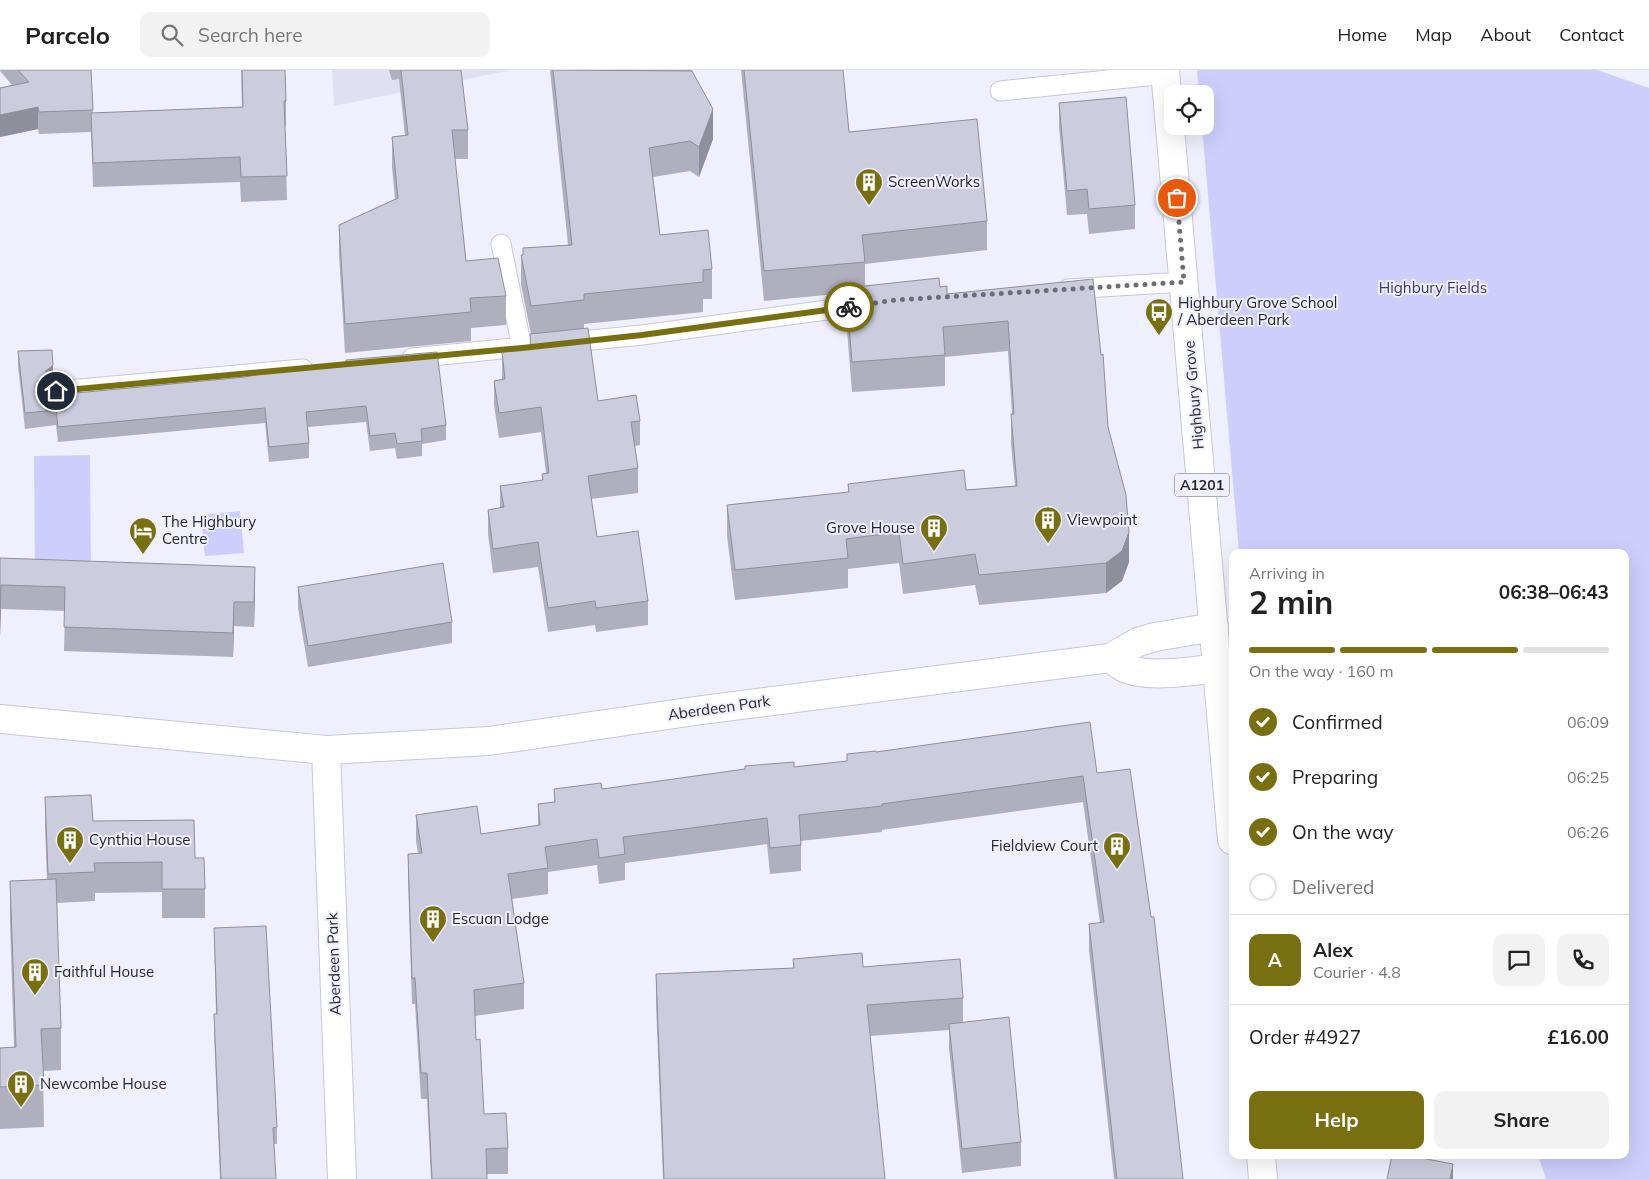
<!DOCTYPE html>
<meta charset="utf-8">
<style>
:root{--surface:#fff;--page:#f2f2f2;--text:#222;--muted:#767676;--line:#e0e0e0;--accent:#787010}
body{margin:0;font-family:Mulish,sans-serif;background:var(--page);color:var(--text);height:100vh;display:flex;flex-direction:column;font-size:19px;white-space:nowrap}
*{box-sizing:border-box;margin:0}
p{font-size:16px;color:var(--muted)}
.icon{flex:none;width:28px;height:28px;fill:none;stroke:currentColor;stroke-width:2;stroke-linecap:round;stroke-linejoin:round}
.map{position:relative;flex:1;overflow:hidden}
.side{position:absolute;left:1229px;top:479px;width:400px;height:610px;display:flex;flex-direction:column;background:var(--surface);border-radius:10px;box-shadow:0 5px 20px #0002}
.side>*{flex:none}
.tools{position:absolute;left:1164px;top:15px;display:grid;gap:10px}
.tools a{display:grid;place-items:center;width:50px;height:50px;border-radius:10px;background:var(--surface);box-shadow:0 5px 20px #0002;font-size:25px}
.pin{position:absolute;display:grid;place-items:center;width:42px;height:42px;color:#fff;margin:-21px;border:2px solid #fff;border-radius:50%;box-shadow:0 1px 5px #0007}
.courier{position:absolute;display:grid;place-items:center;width:50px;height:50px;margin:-25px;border:4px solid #787010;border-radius:50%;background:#fff;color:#222;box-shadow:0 1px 6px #0007}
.summary em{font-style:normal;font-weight:700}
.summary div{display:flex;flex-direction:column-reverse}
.summary{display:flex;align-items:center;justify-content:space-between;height:85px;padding:0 20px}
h1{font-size:32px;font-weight:700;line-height:38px}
.bar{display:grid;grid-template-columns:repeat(4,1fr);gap:8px 5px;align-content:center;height:60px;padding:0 20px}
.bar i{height:6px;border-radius:4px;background:var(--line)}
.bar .current{background:var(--accent)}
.bar p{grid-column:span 4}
.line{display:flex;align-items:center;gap:12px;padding:0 20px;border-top:1px solid var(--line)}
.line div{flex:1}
.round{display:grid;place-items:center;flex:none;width:52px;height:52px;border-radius:10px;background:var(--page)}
ol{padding:0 20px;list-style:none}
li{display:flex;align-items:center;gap:15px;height:55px}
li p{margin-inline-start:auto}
li .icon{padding:5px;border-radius:50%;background:var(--accent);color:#fff;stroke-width:4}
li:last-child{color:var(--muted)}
li i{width:28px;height:28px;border:2px solid var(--line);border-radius:50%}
.cta{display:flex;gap:10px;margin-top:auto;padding:10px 20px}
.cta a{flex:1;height:58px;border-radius:10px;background:var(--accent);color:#fff;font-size:20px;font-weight:700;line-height:58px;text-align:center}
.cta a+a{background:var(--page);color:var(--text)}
header{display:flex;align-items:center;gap:30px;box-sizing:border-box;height:70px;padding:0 25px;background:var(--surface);border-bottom:1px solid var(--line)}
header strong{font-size:24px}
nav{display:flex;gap:28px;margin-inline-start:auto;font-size:18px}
.search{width:350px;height:45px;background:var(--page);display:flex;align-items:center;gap:12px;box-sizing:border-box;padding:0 18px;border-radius:10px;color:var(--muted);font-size:19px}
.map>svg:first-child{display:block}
.built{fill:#dfe0f4}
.green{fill:#cdcefc}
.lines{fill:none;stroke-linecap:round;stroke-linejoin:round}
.lane-casing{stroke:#c7c7d8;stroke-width:21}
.street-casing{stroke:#c7c7d8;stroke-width:30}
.primary-casing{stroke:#c7c7d8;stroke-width:30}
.lane{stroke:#fff;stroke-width:19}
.street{stroke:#fff;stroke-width:28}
.primary{stroke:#fff;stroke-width:28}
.wall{fill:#afafbe}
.shaded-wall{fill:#8e8f9b}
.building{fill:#cbccdd;stroke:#8e8f9b}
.done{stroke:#6c6d76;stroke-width:5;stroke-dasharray:0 9}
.route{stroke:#787010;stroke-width:6}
.labels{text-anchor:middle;stroke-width:4;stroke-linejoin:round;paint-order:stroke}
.shield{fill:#efeffe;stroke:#62636c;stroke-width:1}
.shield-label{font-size:14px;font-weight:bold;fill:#26272d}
.poi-label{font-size:15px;fill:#26272d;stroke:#efeffe;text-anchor:start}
.park-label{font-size:15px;fill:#3e3482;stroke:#efeffe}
.street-label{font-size:15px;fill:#26272d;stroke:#efeffe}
</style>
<header>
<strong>Parcelo</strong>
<div class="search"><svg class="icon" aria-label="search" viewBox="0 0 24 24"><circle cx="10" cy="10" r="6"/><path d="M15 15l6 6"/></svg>Search here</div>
<nav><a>Home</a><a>Map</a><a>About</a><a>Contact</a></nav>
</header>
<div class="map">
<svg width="1649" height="1109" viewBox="0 0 1649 1109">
<rect width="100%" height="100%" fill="#efeffe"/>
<path class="built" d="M 332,0 L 511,0 L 334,36 Z"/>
<path class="green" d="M 1197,0 L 1597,0 L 1649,18 L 1649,1109 L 1546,1109 L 1538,1085 L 1625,1085 L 1625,482 L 1239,482 L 1202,56 L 1205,56 L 1205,24 L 1199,24 Z
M 90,385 L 91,503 L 35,503 L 34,386 Z
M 240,441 L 244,483 L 205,486 L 201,445 Z"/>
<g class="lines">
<g class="lane-casing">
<path id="lane" d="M 1000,21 L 1166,4
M 501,174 L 522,278
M 1068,219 L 1184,212
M 412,288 L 642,265 L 871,234
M 56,321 L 303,299"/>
</g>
<g class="street-casing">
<path id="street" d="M 1214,557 L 1155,567 L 1138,572 L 1110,588 C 1115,591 1119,595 1123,597 C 1145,609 1193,601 1218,598
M 0,649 L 326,680 L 489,671 L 702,640 L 1110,588
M 326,680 L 342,1109"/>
</g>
<g class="primary-casing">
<path id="primary" d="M 1165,0 L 1232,770
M 1261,1085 L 1263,1109"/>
</g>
<use href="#lane" class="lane"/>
<use href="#street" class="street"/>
<use href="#primary" class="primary"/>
</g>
<path class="wall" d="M 0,0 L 91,0 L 93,43 L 242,37 L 241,0 L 285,0 L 286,31 L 286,56 L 285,56 L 287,130 L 241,132 L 240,112 L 93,117 L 91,62 L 39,64 L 38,59 L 0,67 L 0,18 L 12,15 L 0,1 Z
M 389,0 L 461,0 L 468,60 L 468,89 L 455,89 L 466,191 L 506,226 L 506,255 L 471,258 L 471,271 L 345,283 L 339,184 L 339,155 L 395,129 L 392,97 L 392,67 L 405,66 L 399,9 L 392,10 Z
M 550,0 L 692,0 L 713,69 L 699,107 L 690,101 L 653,107 L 660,165 L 712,199 L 712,229 L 703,229 L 703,242 L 584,254 L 584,258 L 598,331 L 640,351 L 640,375 L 635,376 L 638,398 L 638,423 L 591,429 L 597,467 L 648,531 L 648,555 L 596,562 L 595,555 L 548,562 L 538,497 L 493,503 L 488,464 L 488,440 L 500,438 L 500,416 L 542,410 L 542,404 L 546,403 L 541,362 L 499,368 L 494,335 L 494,311 L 502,309 L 502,282 L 530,278 L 530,264 L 531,264 L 521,215 L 521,185 L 523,185 L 523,178 L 568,175 Z
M 741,0 L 843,0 L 849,62 L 987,151 L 987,180 L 865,194 L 865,216 L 940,217 L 947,224 L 1093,209 L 1108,357 L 1129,492 L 1122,511 L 1106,523 L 979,535 L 975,515 L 903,524 L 899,493 L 848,499 L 848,518 L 735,530 L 727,466 L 727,435 L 848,422 L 848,414 L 966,420 L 1015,416 L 1011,374 L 1011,344 L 1012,344 L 1008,281 L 945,287 L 945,316 L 852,322 L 846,248 L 846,223 L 764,231 Z
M 1059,33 L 1135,135 L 1135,159 L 1089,164 L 1087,144 L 1067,145 L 1059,57 Z
M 18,281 L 53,311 L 49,314 L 55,325 L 245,307 L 446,355 L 446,370 L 422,374 L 422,386 L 397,389 L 395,378 L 370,381 L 366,352 L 308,357 L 309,373 L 309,388 L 269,392 L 265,353 L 58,372 L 56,355 L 25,359 L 18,296 Z
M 0,488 L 255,522 L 254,557 L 234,556 L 233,587 L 64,581 L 65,541 L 1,539 L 0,566 Z
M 298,517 L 452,552 L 452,573 L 308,597 L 298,538 Z
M 876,682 L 1097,703 L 1183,1109 L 1114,1109 L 1089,880 L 1089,854 L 1100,853 L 1083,732 L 882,760 L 882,762 L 801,771 L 801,801 L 770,804 L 767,774 L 625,793 L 625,810 L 599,814 L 597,795 L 548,802 L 548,824 L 512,829 L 524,913 L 524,939 L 475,946 L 476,970 L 484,1044 L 508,1078 L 508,1104 L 487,1104 L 487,1109 L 431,1109 L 427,1029 L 421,1029 L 415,934 L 412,934 L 408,810 L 408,784 L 418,783 L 416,771 L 416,745 L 481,764 L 538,755 L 538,734 L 554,732 L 554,719 L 602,719 L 847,691 L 847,684 Z
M 45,727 L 93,751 L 195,788 L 205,819 L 205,848 L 162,848 L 162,822 L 95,823 L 95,831 L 56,833 L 61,958 L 61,1000 L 43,1001 L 44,1057 L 0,1059 L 0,978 L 14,977 L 10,852 L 10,811 L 47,810 L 45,756 Z
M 214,858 L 277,1057 L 277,1074 L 274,1074 L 276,1109 L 220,1109 L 214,961 L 214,944 L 216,944 Z
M 793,889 L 863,897 L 963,928 L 963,952 L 1021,1072 L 1021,1096 L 962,1103 L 949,978 L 949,960 L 870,966 L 885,1109 L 663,1109 L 656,934 L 656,904 L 793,898 Z
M 1350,1085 L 1361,1085 L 1361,1087 Z"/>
<path class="shaded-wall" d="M 38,37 L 38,59 L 0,67 L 0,45 Z
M 713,39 L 713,69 L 699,107 L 699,77 Z
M 53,295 L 53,311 L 46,316 L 45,306 L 46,301 Z
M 1129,462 L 1129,492 L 1122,511 L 1106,523 L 1106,493 Z
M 255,497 L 255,522 L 254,557 L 254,532 Z
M 1,515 L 1,539 L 0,566 L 0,542 Z
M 234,532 L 234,556 L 233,587 L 233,563 Z
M 1453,1094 L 1453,1109 L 1450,1109 Z"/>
<path class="building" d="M 18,0 L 91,0 L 93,40 L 39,42 L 38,37 L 0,45 L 0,18 L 29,12 Z
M 242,0 L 285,0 L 286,31 L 284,31 L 287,106 L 241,107 L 240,87 L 93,93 L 91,43 L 243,37 Z
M 401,0 L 461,0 L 468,60 L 452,60 L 466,191 L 498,188 L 506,226 L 470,228 L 471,242 L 345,254 L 339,155 L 398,128 L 392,67 L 408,65 Z
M 553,0 L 692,1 L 713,39 L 699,77 L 690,71 L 649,78 L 660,165 L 708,160 L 712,199 L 703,200 L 703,212 L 584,224 L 584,230 L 531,236 L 521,185 L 523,185 L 523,178 L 572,175 Z
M 744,0 L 843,0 L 849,62 L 977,49 L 987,151 L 862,165 L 865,192 L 764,201 Z
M 1126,27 L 1135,135 L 1089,139 L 1087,119 L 1067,121 L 1059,33 Z
M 939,208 L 940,217 L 947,216 L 947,224 L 1093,209 L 1101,285 L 1103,284 L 1108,357 L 1126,425 L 1129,462 L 1122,481 L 1106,493 L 979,505 L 975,484 L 903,494 L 899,462 L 846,469 L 848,488 L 735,500 L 727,435 L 849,422 L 848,414 L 964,400 L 966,420 L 1017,416 L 1011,344 L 1014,344 L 1008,251 L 943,257 L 945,285 L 852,292 L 846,218 Z
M 588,258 L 598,331 L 636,325 L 640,351 L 631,352 L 638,398 L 588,406 L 597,467 L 638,461 L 648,531 L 596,538 L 595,531 L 548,538 L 538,472 L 493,479 L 488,440 L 504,437 L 500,416 L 543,410 L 542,404 L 549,403 L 541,337 L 499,343 L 494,311 L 505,309 L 502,282 L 531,278 L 530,264 Z
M 52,280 L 53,295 L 46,301 L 45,306 L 47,313 L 54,317 L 55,325 L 245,307 L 293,298 L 346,292 L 346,290 L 437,282 L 446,355 L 421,359 L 422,371 L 397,374 L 395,363 L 370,366 L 366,336 L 306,342 L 309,373 L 269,377 L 265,338 L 58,357 L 56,340 L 25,343 L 18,281 Z
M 0,488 L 255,497 L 254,532 L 234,532 L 233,563 L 64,557 L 65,517 L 1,515 L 0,542 Z
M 443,493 L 452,552 L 308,576 L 298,517 Z
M 1090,652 L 1097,703 L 1130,699 L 1151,847 L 1154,847 L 1183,1109 L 1117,1109 L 1089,854 L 1104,852 L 1083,706 L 882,734 L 882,736 L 799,745 L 801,775 L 770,778 L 767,748 L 623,767 L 625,784 L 599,788 L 597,769 L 545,777 L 548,798 L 508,804 L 524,913 L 474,920 L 476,970 L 480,969 L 484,1044 L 506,1043 L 508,1078 L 486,1079 L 487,1109 L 432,1109 L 427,1003 L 421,1003 L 415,908 L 412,908 L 408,784 L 422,783 L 416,745 L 477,736 L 481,764 L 540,755 L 538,734 L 555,732 L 554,719 L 601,713 L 602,719 L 745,699 L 745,696 L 794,692 L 794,697 L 847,691 L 847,684 L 876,681 L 876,682 Z
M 91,725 L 93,751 L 194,750 L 195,788 L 204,788 L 205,819 L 162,819 L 162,792 L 94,793 L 95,802 L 48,804 L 45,727 Z
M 56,809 L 61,958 L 41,959 L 44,1015 L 0,1017 L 0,978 L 16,977 L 10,811 Z
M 266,856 L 277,1057 L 273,1058 L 276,1109 L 221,1109 L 214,944 L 217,944 L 214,858 Z
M 862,883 L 863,897 L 960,889 L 963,928 L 867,935 L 885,1109 L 664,1109 L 656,904 L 794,898 L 793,889 Z
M 1009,947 L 1021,1072 L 962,1079 L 949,954 Z
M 1392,1085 L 1405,1085 L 1453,1094 L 1450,1109 L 1387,1109 Z"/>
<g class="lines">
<path class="done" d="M 849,237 L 895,230 L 1184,212 L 1177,128"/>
<path class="route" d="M 56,321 L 522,278 L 642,265 L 849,237"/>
</g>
<defs>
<g id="building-pin" transform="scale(1.4375)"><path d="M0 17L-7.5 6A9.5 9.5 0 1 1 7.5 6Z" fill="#787010" stroke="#efeffe"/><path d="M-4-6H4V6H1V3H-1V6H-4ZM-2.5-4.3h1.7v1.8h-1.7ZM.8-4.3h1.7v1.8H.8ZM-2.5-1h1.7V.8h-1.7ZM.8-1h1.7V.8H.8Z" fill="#fff"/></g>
<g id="bus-pin" transform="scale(1.4375)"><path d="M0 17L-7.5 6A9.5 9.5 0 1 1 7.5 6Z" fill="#787010" stroke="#efeffe"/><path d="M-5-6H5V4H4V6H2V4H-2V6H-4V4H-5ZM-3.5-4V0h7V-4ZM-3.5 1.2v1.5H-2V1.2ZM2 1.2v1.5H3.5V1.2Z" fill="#fff"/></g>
<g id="hotel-pin" transform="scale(1.4375)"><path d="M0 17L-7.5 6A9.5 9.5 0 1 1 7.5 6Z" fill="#787010" stroke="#efeffe"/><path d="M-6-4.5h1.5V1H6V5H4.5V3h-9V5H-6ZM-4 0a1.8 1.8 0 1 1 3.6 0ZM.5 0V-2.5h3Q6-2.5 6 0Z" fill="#fff"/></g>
</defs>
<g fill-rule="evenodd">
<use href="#building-pin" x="869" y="112"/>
<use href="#bus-pin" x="1159" y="242"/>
<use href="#building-pin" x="1048" y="450"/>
<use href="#building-pin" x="934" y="458"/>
<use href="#hotel-pin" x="143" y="461"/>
<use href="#building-pin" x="70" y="770"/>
<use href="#building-pin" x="1117" y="776"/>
<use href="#building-pin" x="433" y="849"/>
<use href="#building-pin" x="35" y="902"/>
<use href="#building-pin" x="21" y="1014"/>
</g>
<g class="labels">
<rect class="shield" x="1174.5" y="403.5" width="55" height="23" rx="4"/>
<g class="shield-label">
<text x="1202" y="420">A1201</text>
</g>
<g class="poi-label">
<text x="888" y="117">ScreenWorks</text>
<text x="1178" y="238">Highbury Grove School<tspan x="1178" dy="17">/ Aberdeen Park</tspan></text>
<text x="1067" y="455">Viewpoint</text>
<text x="162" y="457">The Highbury<tspan x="162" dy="17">Centre</tspan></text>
<text x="915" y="463" text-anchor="end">Grove House</text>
<text x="89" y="775">Cynthia House</text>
<text x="1098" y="781" text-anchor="end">Fieldview Court</text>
<text x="452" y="854">Escuan Lodge</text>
<text x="54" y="907">Faithful House</text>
<text x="40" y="1019">Newcombe House</text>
</g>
<g class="park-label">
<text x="1433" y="223">Highbury Fields</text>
</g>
<g class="street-label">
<text transform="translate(1194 325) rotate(-95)" y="5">Highbury Grove</text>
<text transform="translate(719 638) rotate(-8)" y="5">Aberdeen Park</text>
<text transform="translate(334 894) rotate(-92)" y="5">Aberdeen Park</text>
</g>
</g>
</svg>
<div class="tools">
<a><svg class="icon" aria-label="locate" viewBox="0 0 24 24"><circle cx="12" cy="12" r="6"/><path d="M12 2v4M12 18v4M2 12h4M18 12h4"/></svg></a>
</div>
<div class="pin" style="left:1177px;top:128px;background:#ea580c"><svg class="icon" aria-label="bag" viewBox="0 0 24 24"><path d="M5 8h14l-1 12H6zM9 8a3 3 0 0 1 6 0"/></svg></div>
<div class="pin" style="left:56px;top:321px;background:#1f2937"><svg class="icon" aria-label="home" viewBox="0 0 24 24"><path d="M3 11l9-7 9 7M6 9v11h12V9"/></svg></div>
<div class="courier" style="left:849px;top:237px"><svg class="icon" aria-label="bike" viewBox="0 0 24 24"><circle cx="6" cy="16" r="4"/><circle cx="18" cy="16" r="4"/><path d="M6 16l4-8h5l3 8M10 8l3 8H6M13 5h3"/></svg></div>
<section class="side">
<div class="summary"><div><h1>2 min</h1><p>Arriving in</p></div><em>06:38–06:43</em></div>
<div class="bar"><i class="current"></i><i class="current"></i><i class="current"></i><i></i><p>On the way · 160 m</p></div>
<ol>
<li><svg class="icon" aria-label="check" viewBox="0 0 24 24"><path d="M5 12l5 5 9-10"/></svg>Confirmed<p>06:09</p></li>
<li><svg class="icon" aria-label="check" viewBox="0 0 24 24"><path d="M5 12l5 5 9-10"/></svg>Preparing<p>06:25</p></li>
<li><svg class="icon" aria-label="check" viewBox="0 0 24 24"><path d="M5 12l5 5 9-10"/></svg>On the way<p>06:26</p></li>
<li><i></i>Delivered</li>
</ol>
<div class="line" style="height:90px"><b class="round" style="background:var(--accent);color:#fff">A</b><div><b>Alex</b><p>Courier · 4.8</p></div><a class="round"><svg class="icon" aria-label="chat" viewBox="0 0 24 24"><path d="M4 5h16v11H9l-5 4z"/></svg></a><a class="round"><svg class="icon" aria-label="phone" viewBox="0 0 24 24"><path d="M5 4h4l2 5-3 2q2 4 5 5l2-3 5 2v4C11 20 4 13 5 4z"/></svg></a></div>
<div class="line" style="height:65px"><div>Order #4927</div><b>£16.00</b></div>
<div class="cta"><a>Help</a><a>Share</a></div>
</section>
</div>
